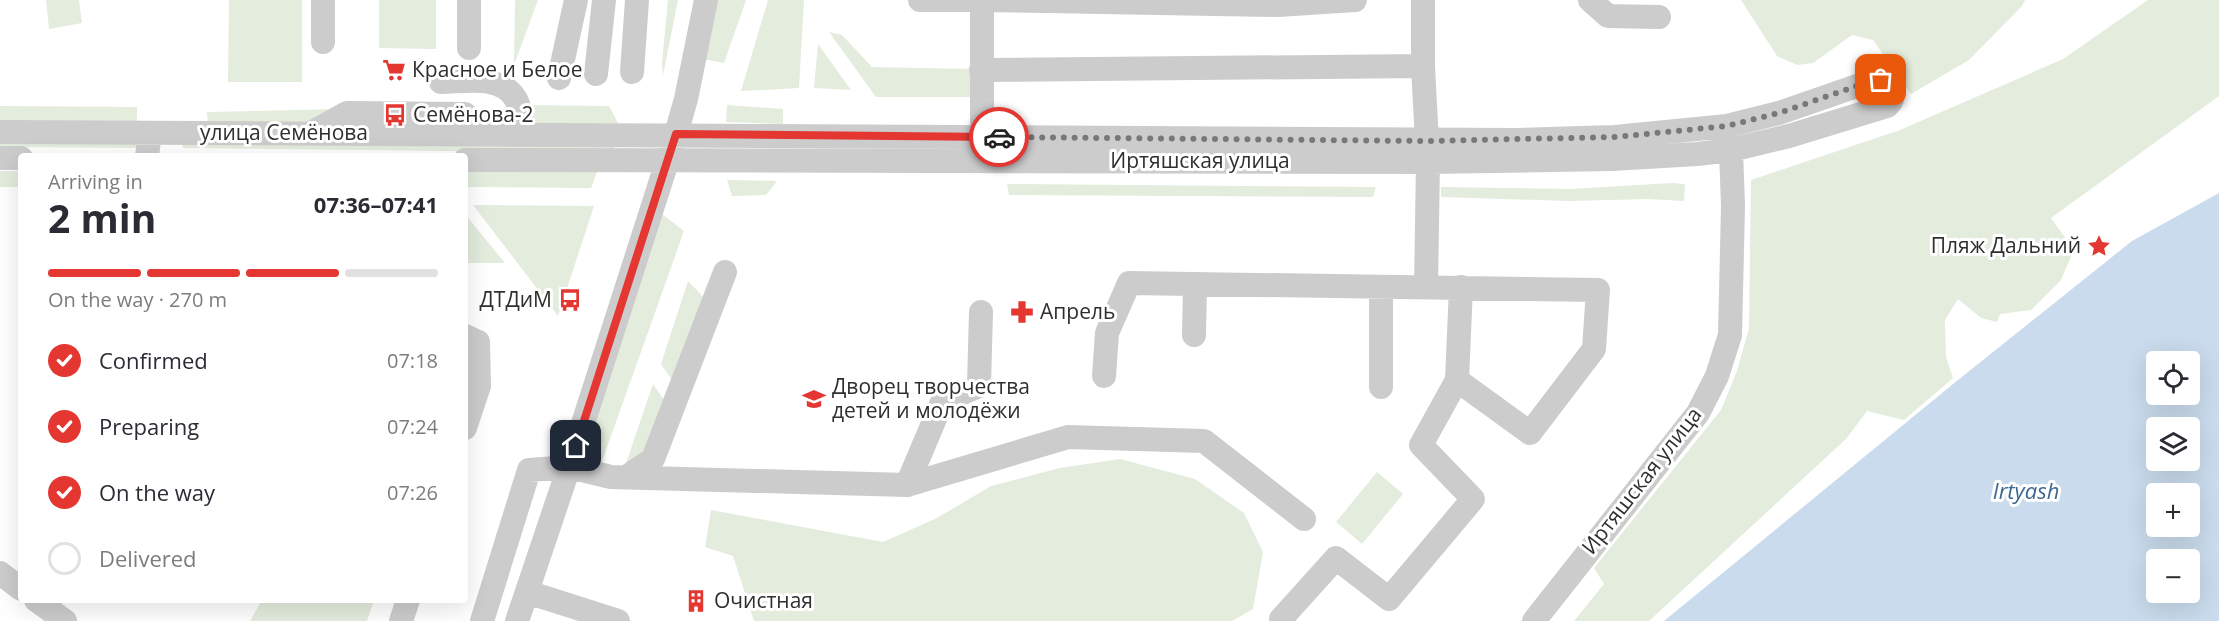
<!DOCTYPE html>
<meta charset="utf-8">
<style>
:root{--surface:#fff;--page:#f7f7f7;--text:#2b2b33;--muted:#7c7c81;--line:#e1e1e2;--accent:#e43732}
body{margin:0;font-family:"Open Sans",sans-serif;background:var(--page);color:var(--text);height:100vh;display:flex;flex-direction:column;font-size:22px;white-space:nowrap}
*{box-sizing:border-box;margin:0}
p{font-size:20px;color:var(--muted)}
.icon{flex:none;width:33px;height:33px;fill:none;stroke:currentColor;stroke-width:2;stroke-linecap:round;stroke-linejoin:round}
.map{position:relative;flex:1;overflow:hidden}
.drawer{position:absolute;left:18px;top:153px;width:450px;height:450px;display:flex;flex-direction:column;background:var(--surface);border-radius:6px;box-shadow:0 6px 24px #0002}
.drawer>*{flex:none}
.fabs{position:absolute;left:2146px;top:351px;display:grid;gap:12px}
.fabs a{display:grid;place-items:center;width:54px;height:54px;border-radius:6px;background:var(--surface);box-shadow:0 6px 24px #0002;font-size:30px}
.pin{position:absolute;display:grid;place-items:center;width:51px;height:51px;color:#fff;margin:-26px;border-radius:12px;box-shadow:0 3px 9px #0006}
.courier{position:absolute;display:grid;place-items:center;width:60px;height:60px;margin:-30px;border:4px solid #e43732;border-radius:50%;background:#fff;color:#222;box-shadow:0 2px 8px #0007}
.head em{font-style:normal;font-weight:700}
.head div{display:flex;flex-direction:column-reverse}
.head{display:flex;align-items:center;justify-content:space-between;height:102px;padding:0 30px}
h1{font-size:39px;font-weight:700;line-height:45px}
.bar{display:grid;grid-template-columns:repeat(4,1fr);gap:9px 6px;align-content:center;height:72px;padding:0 30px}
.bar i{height:8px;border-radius:4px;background:var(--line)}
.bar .active{background:var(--accent)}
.bar p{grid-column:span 4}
ol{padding:0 30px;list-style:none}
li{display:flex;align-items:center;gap:18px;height:66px}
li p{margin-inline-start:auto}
li .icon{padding:6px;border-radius:50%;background:var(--accent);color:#fff;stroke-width:4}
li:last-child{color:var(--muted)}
li i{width:33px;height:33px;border:3px solid var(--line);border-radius:50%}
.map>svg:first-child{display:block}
.green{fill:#e3ecdd}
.water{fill:#c9dbec;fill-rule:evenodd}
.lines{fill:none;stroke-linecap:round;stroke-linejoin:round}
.minor{stroke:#ccc;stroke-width:24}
.done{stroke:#787878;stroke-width:6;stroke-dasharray:0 10.8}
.route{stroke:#e43732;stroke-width:8}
.labels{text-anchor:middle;stroke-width:6;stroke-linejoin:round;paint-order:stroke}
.poi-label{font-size:21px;fill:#2f2f2f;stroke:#fff;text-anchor:start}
.street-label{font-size:21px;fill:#2f2f2f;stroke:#fff}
.water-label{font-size:22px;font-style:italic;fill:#3d6891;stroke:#fff}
</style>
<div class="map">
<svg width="2219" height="621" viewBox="0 0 2219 621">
<rect width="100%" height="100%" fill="#fff"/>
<path class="green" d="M 46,0 L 79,0 L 82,23 L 49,29 Z
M 229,0 L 302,0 L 302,82 L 228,82 Z
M 379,0 L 436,0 L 436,49 L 379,48 Z
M 515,0 L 538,0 L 514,65 Z
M 668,0 L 678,0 L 663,75 L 662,63 Z
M 717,0 L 746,0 L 724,63 L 703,59 Z
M 768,0 L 804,0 L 799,88 L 741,91 Z
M 1741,0 L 2025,0 L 2022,6 L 1969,60 L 1911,94 L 1873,40 L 1852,35 L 1813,63 L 1797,65 L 1777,56 Z
M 2148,0 L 2219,0 L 2219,96 L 2051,218 L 2074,250 L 2061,280 L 2031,310 L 2000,314 L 1997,322 L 1981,318 L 1958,299 L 1945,320 L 1946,357 L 1953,378 L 1904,420 L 1867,411 L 1846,439 L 1649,621 L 1574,621 L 1604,584 L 1594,568 L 1721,410 L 1737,371 L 1749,328 L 1751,180 L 1900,130 L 2063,59 Z
M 829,32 L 842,35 L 872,67 L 973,69 L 972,97 L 876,97 Z
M 818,44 L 851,90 L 814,88 Z
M 522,105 L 609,106 L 618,123 L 525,125 Z
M 727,105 L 783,109 L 783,124 L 726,122 Z
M 0,106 L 137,107 L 137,127 L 0,126 Z
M 340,109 L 310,125 L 208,125 L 207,112 Z
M 0,140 L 137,140 L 137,148 L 0,147 Z
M 182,143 L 614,146 L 615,153 L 183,148 Z
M 0,171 L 21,171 L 21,187 L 0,187 Z
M 465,171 L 597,172 L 591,188 L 465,187 Z
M 727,180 L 777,181 L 766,195 L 732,196 Z
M 1672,183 L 1685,184 L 1684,201 L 1649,199 L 1569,201 L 1441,197 L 1441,187 L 1570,189 Z
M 1007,184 L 1376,187 L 1373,197 L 1009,195 Z
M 473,205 L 594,206 L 558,316 Z
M 465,214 L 505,263 L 465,263 Z
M 662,214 L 684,231 L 600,467 L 580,461 Z
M 688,281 L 708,302 L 674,383 L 661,364 Z
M 653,384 L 669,407 L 650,456 L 624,469 Z
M 1120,459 L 1195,479 L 1244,513 L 1263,552 L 1253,609 L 1232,621 L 754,621 L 733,556 L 705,547 L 711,510 L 883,542 L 937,518 L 991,486 L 1060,468 Z
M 1377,472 L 1403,494 L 1362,544 L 1336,522 Z
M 262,600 L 374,600 L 367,621 L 250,621 Z"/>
<path class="water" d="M 2219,193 L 2219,621 L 1664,621 L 1958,380 L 2132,241 ZM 2157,362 L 2190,362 L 2190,394 L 2157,394 ZM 2157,428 L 2190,428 L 2190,460 L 2157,460 ZM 2157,494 L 2190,494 L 2190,526 L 2157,526 ZM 2157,560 L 2190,560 L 2190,592 L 2157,592 Z"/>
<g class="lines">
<path class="minor" d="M 469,0 L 469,48
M 920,0 L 982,0
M 1423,0 L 1423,66 L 1428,162 L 1426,286
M 1590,0 L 1608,16 L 1659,17
M 323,42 L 323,0
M 981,70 L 1423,66
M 632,72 L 637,0
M 596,74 L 604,0
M 559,78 L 576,0
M 441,82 C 465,82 500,74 515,98 C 521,106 521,124 523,134
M 0,132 L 1517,140 L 1615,137 L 1727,126 L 1779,113 L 1874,80 C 1888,80 1900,95 1887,106 L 1789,136 L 1731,150 L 1697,154 L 1612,159 L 1428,162 L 465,160
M 311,133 L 347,113 L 465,114 L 487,134
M 982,152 L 982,0 L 1278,5 L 1355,0
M 147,156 L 150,133
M 0,158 L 21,158
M 1194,335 L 1195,284
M 465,336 L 478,342 L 479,386 L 465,428
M 1104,376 L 1107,333 L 1129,283 L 1598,290 L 1594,349 L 1530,433 L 1457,380 L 1461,287
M 1381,387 L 1381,287
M 628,476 L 653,459 L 725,272
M 907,485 L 1068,437 L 1204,441 L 1304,519
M 0,573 L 21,589
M 527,592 L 618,621
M 36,600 L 65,621
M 401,621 L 408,600
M 482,621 L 529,470 L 569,467 L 611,477 L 907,485 L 942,402 L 979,386 L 981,312
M 517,621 L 569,467 L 676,134 L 686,99 L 706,0
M 1284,621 L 1281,619 L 1336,558 L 1389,599 L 1473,499 L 1421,445 L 1457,380
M 1534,621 L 1698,413 L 1717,376 L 1730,335 L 1733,206 L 1731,150 L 1728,135"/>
</g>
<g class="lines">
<path class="done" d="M 999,137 L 1426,141 L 1615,137 L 1727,126 L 1779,113 L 1874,80 L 1881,80"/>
<path class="route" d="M 576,446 L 676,134 L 999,137"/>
</g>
<defs>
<g id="supermarket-bare" transform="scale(1.8)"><path d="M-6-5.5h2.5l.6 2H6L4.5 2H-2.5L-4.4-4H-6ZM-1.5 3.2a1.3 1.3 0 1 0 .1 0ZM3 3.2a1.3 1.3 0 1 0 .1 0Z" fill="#e43732" stroke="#fff" stroke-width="2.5" paint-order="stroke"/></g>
<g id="bus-bare" transform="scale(1.8)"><path d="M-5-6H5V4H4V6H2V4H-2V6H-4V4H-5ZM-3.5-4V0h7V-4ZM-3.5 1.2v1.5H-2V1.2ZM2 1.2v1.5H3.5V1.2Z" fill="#e43732" stroke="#fff" stroke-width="2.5" paint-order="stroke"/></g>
<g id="sight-bare" transform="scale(1.8)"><path d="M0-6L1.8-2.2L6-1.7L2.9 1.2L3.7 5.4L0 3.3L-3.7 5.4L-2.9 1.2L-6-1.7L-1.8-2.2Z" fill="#e43732" stroke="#fff" stroke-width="2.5" paint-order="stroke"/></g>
<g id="pharmacy-bare" transform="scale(1.8)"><path d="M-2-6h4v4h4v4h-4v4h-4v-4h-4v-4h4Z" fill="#e43732" stroke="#fff" stroke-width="2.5" paint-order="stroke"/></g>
<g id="school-bare" transform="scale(1.8)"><path d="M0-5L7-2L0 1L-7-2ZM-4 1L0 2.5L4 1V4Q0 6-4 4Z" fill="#e43732" stroke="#fff" stroke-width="2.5" paint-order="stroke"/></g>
<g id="building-bare" transform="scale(1.8)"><path d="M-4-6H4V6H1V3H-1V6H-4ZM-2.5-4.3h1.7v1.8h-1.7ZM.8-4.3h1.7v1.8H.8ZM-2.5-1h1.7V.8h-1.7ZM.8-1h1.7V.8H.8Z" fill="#e43732" stroke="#fff" stroke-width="2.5" paint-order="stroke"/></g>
</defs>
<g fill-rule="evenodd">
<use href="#supermarket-bare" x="394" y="70"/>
<use href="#bus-bare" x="395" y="115"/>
<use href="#sight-bare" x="2099" y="246"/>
<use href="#bus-bare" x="570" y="300"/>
<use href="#pharmacy-bare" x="1022" y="312"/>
<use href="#school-bare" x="814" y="399"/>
<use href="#building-bare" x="696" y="601"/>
</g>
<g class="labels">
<g class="poi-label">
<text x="412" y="77">Красное и Белое</text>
<text x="413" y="122">Семёнова-2</text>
<text x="2081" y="253" text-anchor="end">Пляж Дальний</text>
<text x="552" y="307" text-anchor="end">ДТДиМ</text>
<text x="1040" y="319">Апрель</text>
<text x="832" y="394">Дворец творчества<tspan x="832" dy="24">детей и молодёжи</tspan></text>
<text x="714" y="608">Очистная</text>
</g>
<g class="street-label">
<text x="284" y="140">улица Семёнова</text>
<text x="1200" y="168">Иртяшская улица</text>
<text transform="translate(1642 481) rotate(-52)" y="7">Иртяшская улица</text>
</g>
<g class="water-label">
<text x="2026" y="499">Irtyash</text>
</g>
</g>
</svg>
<div class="fabs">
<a><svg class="icon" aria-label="locate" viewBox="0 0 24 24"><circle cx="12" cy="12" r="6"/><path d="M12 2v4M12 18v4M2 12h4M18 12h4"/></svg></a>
<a><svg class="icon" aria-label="layers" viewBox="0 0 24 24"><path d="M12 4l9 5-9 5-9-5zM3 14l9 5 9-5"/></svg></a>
<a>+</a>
<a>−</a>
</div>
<div class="pin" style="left:1881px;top:80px;background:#ea580c"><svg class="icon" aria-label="bag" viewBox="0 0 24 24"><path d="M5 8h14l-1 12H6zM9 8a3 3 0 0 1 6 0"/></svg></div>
<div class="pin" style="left:576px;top:446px;background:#1f2937"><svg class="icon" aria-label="home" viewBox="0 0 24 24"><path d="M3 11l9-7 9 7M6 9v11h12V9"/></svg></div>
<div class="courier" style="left:999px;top:137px"><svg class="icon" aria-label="car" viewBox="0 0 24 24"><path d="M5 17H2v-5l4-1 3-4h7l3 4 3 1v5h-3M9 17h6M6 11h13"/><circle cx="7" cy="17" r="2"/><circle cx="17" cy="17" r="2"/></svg></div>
<section class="drawer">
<div class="head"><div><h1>2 min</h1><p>Arriving in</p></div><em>07:36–07:41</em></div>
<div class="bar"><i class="active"></i><i class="active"></i><i class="active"></i><i></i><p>On the way · 270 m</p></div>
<ol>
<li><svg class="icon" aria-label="check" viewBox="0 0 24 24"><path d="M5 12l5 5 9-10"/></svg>Confirmed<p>07:18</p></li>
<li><svg class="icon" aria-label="check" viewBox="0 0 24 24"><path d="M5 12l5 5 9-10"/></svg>Preparing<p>07:24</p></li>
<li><svg class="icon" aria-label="check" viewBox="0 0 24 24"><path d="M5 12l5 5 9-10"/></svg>On the way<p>07:26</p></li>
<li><i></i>Delivered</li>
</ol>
</section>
</div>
